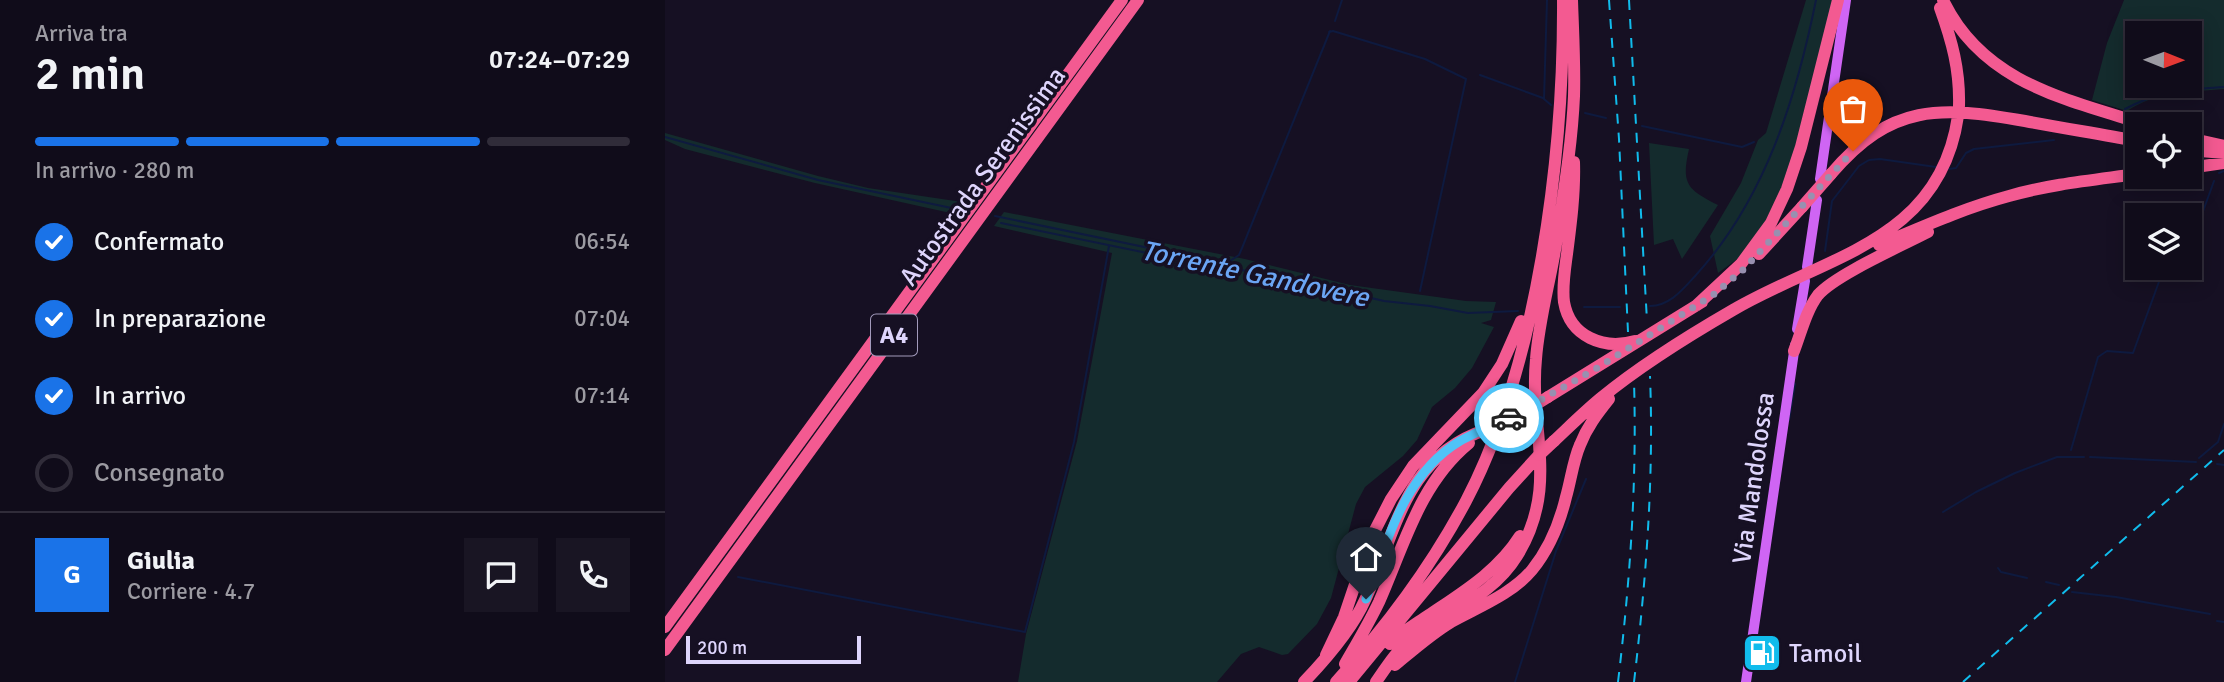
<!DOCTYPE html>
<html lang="it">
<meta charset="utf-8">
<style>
:root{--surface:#100c1a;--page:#191523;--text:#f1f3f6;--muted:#9c9ba2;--line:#302c39;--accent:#1a73e8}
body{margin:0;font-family:Signika,sans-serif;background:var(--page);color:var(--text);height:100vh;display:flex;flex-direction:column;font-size:26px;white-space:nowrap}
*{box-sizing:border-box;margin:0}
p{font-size:23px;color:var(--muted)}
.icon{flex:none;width:38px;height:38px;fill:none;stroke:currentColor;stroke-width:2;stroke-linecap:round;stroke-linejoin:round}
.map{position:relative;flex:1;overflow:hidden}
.details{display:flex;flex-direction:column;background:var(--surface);width:665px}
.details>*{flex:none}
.needle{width:46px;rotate:91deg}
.controls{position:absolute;left:1460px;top:21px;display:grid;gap:14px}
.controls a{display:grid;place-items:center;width:77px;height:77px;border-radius:0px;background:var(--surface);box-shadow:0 4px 18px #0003,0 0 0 2px var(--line);font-size:35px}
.scale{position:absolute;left:21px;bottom:18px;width:175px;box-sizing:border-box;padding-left:7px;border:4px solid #ded5fc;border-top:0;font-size:19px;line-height:24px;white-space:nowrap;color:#ded5fc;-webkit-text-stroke:5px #161023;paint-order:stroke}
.pin{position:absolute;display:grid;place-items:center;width:60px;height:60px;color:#fff;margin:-72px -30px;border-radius:50% 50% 50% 0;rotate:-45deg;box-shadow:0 0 7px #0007}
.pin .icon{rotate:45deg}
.courier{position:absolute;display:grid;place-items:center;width:70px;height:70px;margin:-35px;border:5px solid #4fc3f7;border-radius:50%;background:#fff;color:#222;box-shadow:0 2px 9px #0007}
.summary em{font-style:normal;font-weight:600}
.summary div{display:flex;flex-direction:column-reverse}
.summary{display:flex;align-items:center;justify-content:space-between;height:119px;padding:0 35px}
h1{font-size:46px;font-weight:600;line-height:52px}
.bar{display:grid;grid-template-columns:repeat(4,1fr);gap:10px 7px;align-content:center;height:84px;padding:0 35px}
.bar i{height:9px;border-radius:5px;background:var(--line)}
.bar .active{background:var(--accent)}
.bar p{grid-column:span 4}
.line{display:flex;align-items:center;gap:18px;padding:0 35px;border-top:2px solid var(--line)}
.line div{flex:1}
.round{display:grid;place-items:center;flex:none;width:74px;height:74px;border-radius:0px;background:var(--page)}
ol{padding:0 35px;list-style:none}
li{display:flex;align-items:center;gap:21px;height:77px}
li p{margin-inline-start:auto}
li .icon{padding:7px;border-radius:50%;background:var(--accent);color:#fff;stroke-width:4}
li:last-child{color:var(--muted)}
li i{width:38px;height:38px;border:4px solid var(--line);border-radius:50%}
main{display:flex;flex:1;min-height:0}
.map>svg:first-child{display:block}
.green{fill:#142b2d;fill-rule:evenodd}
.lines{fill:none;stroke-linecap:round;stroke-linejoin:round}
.stream{stroke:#0e1a3f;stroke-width:2}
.major{stroke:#cf65f4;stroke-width:10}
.highway{stroke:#f35a91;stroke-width:12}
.rail{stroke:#11bcec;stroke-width:2;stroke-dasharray:10 9;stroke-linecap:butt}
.highway-bridge{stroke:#f35a91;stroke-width:12}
.done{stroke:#9890b0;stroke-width:7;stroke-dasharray:0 12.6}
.route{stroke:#4fc3f7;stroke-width:9}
.labels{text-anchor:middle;stroke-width:7;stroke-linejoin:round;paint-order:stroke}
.shield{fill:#161023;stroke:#a29abb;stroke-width:2}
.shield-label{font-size:24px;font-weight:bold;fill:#ded5fc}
.street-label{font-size:26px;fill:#ded5fc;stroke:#161023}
.poi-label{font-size:26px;fill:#ded5fc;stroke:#161023;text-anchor:start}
.water-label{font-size:28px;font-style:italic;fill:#6ba5f4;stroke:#161023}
</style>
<main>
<section class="details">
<div class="summary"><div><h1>2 min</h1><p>Arriva tra</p></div><em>07:24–07:29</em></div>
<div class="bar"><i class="active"></i><i class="active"></i><i class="active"></i><i></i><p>In arrivo · 280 m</p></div>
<ol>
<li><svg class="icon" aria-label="check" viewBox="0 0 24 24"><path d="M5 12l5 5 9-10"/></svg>Confermato<p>06:54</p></li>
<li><svg class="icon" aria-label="check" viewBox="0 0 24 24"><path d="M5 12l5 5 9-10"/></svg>In preparazione<p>07:04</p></li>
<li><svg class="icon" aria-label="check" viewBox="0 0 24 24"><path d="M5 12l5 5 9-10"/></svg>In arrivo<p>07:14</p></li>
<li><i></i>Consegnato</li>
</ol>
<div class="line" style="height:126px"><b class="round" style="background:var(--accent);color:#fff">G</b><div><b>Giulia</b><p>Corriere · 4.7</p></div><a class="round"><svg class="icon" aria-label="chat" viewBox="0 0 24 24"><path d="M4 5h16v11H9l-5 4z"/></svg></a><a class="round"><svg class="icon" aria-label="phone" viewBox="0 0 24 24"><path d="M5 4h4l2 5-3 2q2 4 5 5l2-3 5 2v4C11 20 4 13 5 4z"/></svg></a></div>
</section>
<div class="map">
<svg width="1559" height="682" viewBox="0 0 1559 682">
<rect width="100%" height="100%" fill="#161023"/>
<path class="green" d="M 1141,0 L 1170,0 L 1122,180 L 1086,249 L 1053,273 L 1045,236 L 1076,183 L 1093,140 L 1101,133 Z
M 1459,0 L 1559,0 L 1559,89 C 1525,92 1492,91 1462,111 L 1427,100 L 1442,43 ZM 1524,33 L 1524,86 L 1472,86 L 1472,33 Z
M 0,133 L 153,176 L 203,188 L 297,202 L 290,214 L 150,183 L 20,149 L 0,140 Z
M 984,143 L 1024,149 C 1016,184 1022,189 1053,205 L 1017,259 L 1008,239 L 989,245 Z
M 339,212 L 580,259 L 685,285 L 801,301 L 831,302 L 826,320 L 816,323 L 829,327 L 807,368 L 790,388 L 767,407 L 752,440 L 738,456 L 700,487 L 691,504 L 666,598 L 652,624 L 623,654 L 617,655 L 594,647 L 576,654 L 552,682 L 353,682 L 361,634 L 412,441 L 447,253 L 329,226 Z"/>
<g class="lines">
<path class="stream" d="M 882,0 L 879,99 L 886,105
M 670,21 L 677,0
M 664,32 L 668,31 L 760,59 L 801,79 L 755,291
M 815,75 L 878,98
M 1460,109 C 1496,90 1519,90 1559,87
M 920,113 L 941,118
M 977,126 L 1077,147 L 1089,142
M 0,137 L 153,180 L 296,210
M 1284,169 L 1291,168 L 1301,153 L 1309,149 L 1389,140
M 1554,173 L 1559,171
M 330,216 L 542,260 L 565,269 L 594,272 L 719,301 L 765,306 L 803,313 L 853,311
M 336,223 L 555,268
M 1524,250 L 1549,181
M 1160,251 L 1167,201 L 1194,166 L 1204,160 L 1215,159 L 1271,167
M 565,261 L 574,255 L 577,248 L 665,31
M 985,306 C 1005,306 1018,289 1031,275 C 1100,199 1131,99 1151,0
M 919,307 L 955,307
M 1124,420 L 1130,384
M 1406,450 L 1433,357 L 1442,351 L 1468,353 L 1499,268
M 1425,457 L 1531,462
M 1534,458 L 1553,442 L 1559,424
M 1552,464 L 1559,465
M 1278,512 L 1311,492 L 1350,473 L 1392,457 L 1419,457
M 1333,568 L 1336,572 L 1362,578
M 73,577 L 360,632 L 409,442 L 444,246
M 1381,582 L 1394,585
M 1407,592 L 1451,597 L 1545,614
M 1552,621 L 1559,622
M 850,682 L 891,551 L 921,479"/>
<path class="major" d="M 1155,179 L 1181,0
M 1142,267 L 1152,200
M 1132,329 L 1140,281
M 1081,682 L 1130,345"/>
<path class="highway" d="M 1278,0 C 1317,82 1399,99 1479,124
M 1275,8 C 1287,41 1295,70 1294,106
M 1524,138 L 1559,146
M 1524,150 L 1559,153
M 909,162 C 910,192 906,223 902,254 C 900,269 897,286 899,302 C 905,337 939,350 970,341
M 1524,168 L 1559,163
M 1166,174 C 1226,103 1275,106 1360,121 C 1397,128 1435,134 1472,141
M 1214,245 C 1257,227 1299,208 1344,196 C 1386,184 1429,180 1472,174
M 1094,254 L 1137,207
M 1032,305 L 1076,264 L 1106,223 L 1122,189 L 1136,147 L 1173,0
M 1129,351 C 1136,333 1141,311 1153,295 C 1170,275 1236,246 1263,232
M 883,397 L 1037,302
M 839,420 L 867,407
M 889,441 C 904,427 919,412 936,398 C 976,365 1023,336 1068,310 C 1160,256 1275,242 1293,116
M 0,627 L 457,0
M 725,644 C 736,632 751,624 764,615 C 798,592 833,571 855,536
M 0,650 L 473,0
M 661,655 L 679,617 L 705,540 L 726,499 L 748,466 L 818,393 L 837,364 L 856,321
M 680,664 C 692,643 704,623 714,602 C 739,546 754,484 804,443
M 730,665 C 748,650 766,634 786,622 C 813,607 847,594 867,570 C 884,549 895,522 901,497 C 906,480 908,461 915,445 C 922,427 932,414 944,399
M 639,682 C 660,660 688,627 700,600 C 731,533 739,457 820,430
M 671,682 C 721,627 766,567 801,501 C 873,364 899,154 898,0
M 684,682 L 844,488 L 874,455
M 711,682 C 722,666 733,649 748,637 C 784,609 827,597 852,556 C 895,486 864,430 871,359 C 874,318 886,279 892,238 C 899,191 907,143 909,96 C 910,64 908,32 907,0"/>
<path class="rail" d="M 944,0 L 954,139 L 963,332
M 964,0 L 982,321
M 953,682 C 965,581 972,483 969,381
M 969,682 C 981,580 989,478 985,376
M 1298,682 L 1559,450"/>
<path class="highway-bridge" d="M 1137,207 L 1166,174
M 867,407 L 883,397
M 820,430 L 839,420
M 874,455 L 889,441"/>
</g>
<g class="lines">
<path class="done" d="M 844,418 L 932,368 L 1048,295 L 1079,269 L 1188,151"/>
<path class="route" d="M 701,599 C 722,542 739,474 795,441 C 809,433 829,425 844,418"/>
</g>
<defs>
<g id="fuel-square" transform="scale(2.0125)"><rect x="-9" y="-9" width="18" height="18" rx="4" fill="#11bcec" stroke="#161023"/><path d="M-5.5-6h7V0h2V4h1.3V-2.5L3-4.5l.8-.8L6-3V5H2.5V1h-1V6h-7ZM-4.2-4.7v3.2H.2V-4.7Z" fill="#fff"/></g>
</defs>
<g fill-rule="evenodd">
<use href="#fuel-square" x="1097" y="653"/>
</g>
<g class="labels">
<rect class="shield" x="206" y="314.5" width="46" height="41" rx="5"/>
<g class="shield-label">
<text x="229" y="343">A4</text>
</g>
<g class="street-label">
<text transform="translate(317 176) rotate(-54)" y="9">Autostrada Serenissima</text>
<text transform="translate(1088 478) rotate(-82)" y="9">Via Mandolossa</text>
</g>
<g class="poi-label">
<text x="1124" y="662">Tamoil</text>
</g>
<g class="water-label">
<text transform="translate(590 273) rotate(12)" y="10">Torrente Gandovere</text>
</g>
</g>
</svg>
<div class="controls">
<a><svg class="needle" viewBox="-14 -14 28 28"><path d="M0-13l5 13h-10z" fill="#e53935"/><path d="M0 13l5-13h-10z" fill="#9c9ba2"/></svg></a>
<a><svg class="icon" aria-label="locate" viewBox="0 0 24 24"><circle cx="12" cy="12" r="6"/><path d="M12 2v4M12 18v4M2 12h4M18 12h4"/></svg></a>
<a><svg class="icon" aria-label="layers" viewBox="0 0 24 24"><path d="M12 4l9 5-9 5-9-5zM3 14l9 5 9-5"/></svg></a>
</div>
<div class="scale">200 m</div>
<div class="pin" style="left:1188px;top:151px;background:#ea580c"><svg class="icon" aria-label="bag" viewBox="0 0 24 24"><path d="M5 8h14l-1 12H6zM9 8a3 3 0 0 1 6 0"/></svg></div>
<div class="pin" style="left:701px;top:599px;background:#1f2937"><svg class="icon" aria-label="home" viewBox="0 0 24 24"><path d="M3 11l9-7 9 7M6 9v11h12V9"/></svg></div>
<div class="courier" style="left:844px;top:418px"><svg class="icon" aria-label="car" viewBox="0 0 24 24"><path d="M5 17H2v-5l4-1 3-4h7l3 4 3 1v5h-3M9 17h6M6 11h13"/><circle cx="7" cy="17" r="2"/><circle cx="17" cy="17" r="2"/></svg></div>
</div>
</main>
